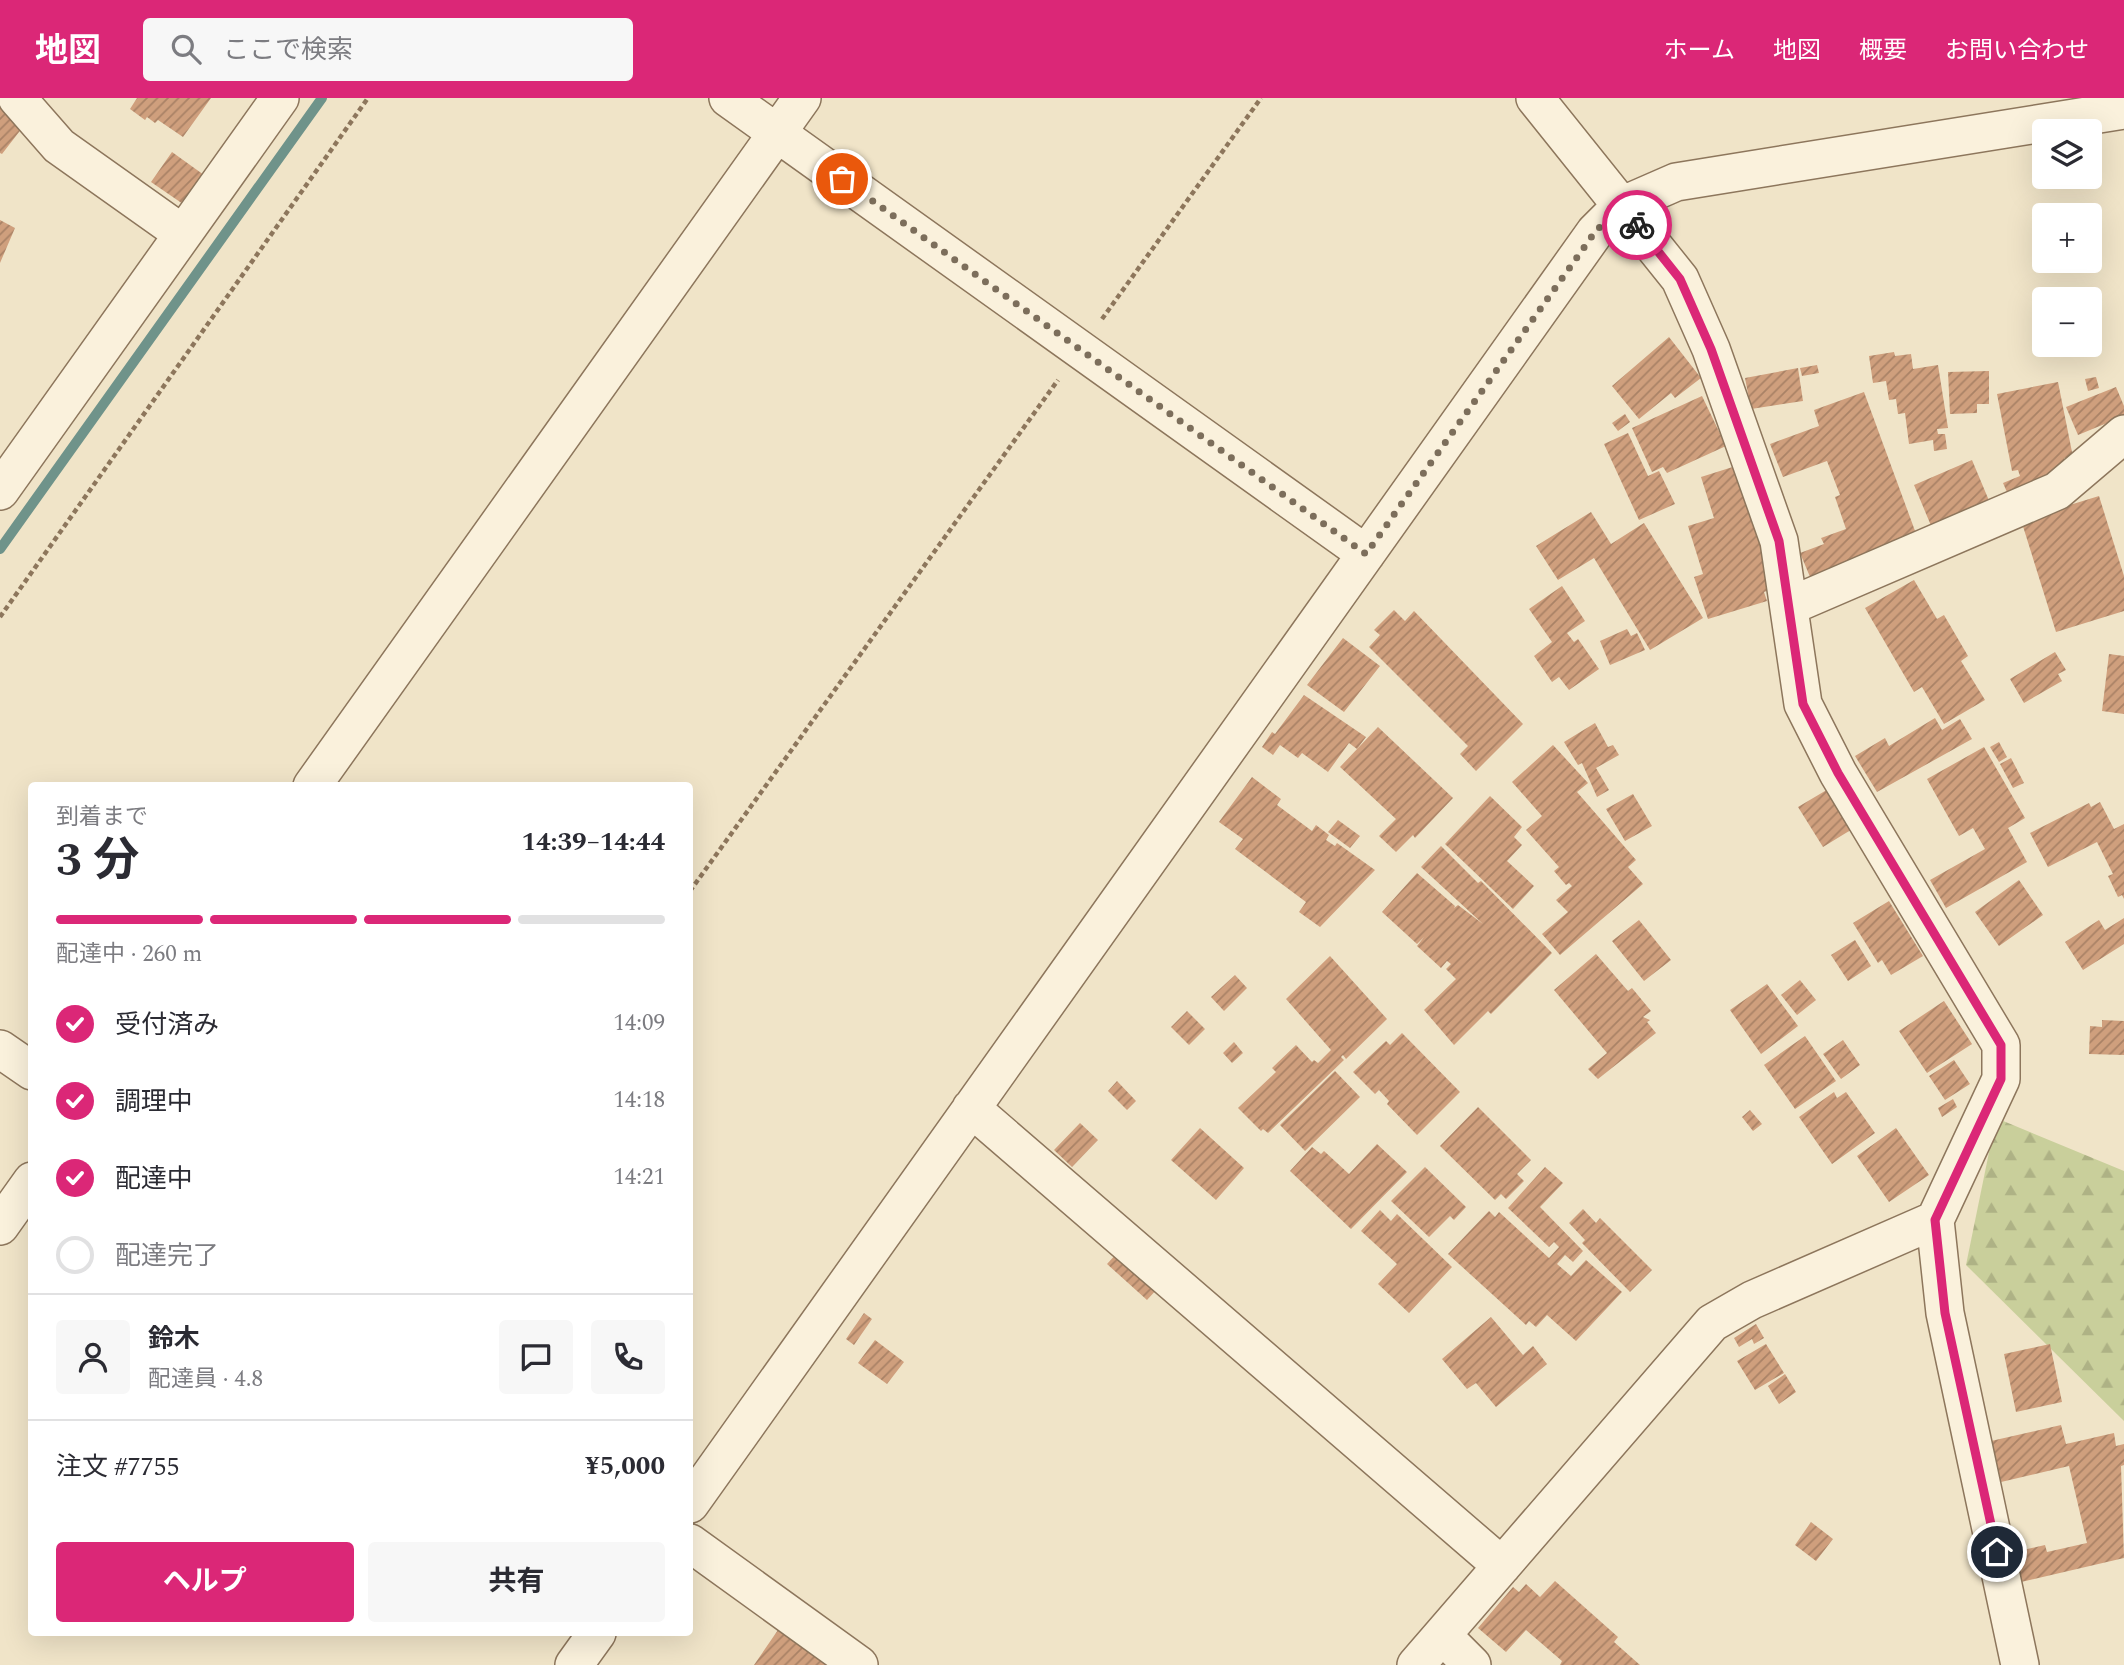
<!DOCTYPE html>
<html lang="ja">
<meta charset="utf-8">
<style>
:root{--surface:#fff;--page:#f7f7f7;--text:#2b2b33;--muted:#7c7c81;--line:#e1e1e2;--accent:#db2777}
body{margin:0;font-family:Spectral,"Noto Sans JP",serif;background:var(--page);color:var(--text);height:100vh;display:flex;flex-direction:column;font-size:26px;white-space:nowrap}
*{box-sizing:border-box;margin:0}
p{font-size:23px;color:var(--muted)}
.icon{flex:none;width:38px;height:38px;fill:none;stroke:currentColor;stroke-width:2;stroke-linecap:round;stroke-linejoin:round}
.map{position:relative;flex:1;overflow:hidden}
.details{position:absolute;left:28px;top:684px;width:665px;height:854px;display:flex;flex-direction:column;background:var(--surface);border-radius:7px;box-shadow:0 7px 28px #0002}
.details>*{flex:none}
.fabs{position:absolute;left:2032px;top:21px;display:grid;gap:14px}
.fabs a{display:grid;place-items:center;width:70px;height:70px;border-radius:7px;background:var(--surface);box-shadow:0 7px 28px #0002;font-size:35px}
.pin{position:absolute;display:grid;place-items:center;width:60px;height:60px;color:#fff;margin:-30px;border:4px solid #fff;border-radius:50%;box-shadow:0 2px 7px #0007}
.courier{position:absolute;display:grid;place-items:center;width:70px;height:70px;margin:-35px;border:5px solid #db2777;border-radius:50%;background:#fff;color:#222;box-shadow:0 2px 9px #0007}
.head em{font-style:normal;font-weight:700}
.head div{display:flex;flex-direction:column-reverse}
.head{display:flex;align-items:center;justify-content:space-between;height:119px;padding:0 28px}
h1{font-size:46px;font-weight:700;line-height:52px}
.bar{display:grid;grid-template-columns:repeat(4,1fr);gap:10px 7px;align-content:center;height:84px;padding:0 28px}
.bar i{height:9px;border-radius:5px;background:var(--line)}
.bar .on{background:var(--accent)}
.bar p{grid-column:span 4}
.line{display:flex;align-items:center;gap:18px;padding:0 28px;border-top:2px solid var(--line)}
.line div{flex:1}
.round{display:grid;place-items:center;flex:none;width:74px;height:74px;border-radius:7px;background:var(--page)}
ol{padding:0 28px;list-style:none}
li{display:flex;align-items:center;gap:21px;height:77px}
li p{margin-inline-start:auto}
li .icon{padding:7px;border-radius:50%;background:var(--accent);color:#fff;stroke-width:4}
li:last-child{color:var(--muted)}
li i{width:38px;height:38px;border:4px solid var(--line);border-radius:50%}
.cta{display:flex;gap:14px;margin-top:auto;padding:14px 28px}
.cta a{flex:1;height:80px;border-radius:7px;background:var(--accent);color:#fff;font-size:28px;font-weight:700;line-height:80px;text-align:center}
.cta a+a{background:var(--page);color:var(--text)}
header{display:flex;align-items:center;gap:42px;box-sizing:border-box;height:98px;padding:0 35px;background:var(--accent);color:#fff}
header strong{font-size:33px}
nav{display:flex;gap:38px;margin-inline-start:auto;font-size:24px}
.search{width:490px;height:63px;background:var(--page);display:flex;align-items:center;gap:18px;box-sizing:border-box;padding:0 24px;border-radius:7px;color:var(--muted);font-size:26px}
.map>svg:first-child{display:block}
.forest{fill:url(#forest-firs)}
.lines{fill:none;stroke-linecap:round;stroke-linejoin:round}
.stream{stroke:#6f938a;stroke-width:10}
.building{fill:url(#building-hatch)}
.minor-casing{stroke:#8d765c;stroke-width:40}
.path{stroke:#8d765c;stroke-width:4.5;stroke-dasharray:5 3.5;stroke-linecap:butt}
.minor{stroke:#faf1dc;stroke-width:37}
.done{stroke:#7c6e5b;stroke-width:7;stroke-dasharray:0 12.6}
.route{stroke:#db2777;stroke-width:9}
</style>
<header>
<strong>地図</strong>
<div class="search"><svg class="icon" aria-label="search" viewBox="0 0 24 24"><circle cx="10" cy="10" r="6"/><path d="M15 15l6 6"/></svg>ここで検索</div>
<nav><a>ホーム</a><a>地図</a><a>概要</a><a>お問い合わせ</a></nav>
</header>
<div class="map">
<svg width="2124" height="1567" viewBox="0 0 2124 1567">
<defs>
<pattern id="forest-firs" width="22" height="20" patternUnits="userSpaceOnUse" patternTransform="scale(1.75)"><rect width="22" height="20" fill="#c9cf9b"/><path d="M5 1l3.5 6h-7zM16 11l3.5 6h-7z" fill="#aeb285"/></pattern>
<pattern id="building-hatch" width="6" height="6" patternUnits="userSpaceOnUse" patternTransform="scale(1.75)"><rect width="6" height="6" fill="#cf9f7d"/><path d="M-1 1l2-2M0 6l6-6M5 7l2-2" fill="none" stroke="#a98266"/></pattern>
</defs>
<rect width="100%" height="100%" fill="#f0e4c8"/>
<path class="forest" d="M 1996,1020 L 2124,1073 L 2124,1323 L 1966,1167 Z"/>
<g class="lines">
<path class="stream" d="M 0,451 L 322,0"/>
</g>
<path class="building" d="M 137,0 L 211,0 L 183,39 L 158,22 L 155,25 L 147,19 L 145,22 L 130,11 Z
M 0,5 L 26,25 L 2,56 L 0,55 Z
M 172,54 L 204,77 L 183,106 L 151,84 Z
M 0,122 L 15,130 L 0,165 Z
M 1669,239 L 1701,280 L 1675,300 L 1671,295 L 1639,321 L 1612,288 Z
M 1894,254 L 1895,258 L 1911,256 L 1913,271 L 1938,267 L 1948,330 L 1937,331 L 1938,336 L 1945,336 L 1947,351 L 1934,353 L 1933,342 L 1909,346 L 1905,315 L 1898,316 L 1896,301 L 1889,302 L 1886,283 L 1873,285 L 1869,258 Z
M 1817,267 L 1819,275 L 1802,278 L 1800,270 Z
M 1798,270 L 1803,303 L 1751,311 L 1745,280 Z
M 1989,273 L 1989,306 L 1977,306 L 1977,315 L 1950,316 L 1948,274 Z
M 2096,279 L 2099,290 L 2088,293 L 2085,281 Z
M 2058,284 L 2073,359 L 2064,360 L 2066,370 L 2040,379 L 2042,386 L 2010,401 L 2003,385 L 2020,378 L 2018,372 L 2012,373 L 1997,296 Z
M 2116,289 L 2124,308 L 2124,318 L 2078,337 L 2066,309 Z
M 1864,294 L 1918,441 L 1813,486 L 1800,455 L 1824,446 L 1821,440 L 1846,431 L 1835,399 L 1840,397 L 1827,363 L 1783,379 L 1770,346 L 1819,328 L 1814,312 Z
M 1702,298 L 1726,348 L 1667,375 L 1663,369 L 1652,374 L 1632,330 Z
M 1625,316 L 1630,324 L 1618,333 L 1612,325 Z
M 1628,335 L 1648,378 L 1659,373 L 1675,406 L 1639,422 L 1604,346 Z
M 1972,362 L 1990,405 L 1932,430 L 1914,387 Z
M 1739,367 L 1778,489 L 1764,494 L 1767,503 L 1708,521 L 1694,479 L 1703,476 L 1688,428 L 1714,420 L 1701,379 Z
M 2099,398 L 2124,478 L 2124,513 L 2056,534 L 2021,422 Z
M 1591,414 L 1611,446 L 1644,425 L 1703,520 L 1650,552 L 1594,460 L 1558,482 L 1536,448 Z
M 1914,482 L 1937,521 L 1944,517 L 1968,558 L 1961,563 L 1985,602 L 1944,626 L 1922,589 L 1914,594 L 1865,510 Z
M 1562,488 L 1585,523 L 1567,535 L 1574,544 L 1578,541 L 1599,571 L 1569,592 L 1559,579 L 1552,584 L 1534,558 L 1552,544 L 1529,511 Z
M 1394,512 L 1405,523 L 1414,513 L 1523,626 L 1476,673 L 1460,656 L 1468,648 L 1369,549 L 1380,537 L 1374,532 Z
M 1627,531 L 1631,538 L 1637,535 L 1645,552 L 1610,567 L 1600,543 Z
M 1343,540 L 1380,568 L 1344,614 L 1307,587 Z
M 2055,554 L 2066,572 L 2058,576 L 2062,583 L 2024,605 L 2010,581 Z
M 2109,556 L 2124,558 L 2124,616 L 2102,613 Z
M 1304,597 L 1366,639 L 1357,651 L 1349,645 L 1328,674 L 1302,655 L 1298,660 L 1280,647 L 1273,657 L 1262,649 L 1272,634 L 1275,636 Z
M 1935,620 L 1942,632 L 1960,621 L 1972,641 L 1877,694 L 1855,658 L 1885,640 L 1889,648 Z
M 1595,625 L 1608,649 L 1613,647 L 1619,657 L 1596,670 L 1609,692 L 1597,699 L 1582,665 L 1578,667 L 1564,644 Z
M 1378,629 L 1453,700 L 1415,740 L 1413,737 L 1396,754 L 1379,738 L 1396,721 L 1340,669 Z
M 1999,644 L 2007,659 L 1999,664 L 1990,649 Z
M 1553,647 L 1588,685 L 1577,694 L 1636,762 L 1628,769 L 1643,786 L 1560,857 L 1542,836 L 1568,814 L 1556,802 L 1572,788 L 1569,785 L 1566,787 L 1554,773 L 1559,769 L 1526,732 L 1542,718 L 1512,684 Z
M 1984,649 L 2025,720 L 2008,730 L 2027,764 L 1946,810 L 1930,782 L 1985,751 L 1973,730 L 1959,738 L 1927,681 Z
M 2011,660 L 2024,685 L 2013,690 L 2000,666 Z
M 1252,679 L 1281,701 L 1277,707 L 1312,733 L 1316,727 L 1329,737 L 1326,742 L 1335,748 L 1337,745 L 1375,772 L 1320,829 L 1299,814 L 1306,804 L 1235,751 L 1243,741 L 1219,724 Z
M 1830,690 L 1854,730 L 1823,749 L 1798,709 Z
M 1633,696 L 1652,728 L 1625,743 L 1606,711 Z
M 1490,698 L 1522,729 L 1514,739 L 1522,747 L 1507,763 L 1534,788 L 1513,811 L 1445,746 Z
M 2100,704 L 2114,731 L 2124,726 L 2124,801 L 2122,797 L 2118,799 L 2108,778 L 2113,776 L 2097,744 L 2048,769 L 2030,735 L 2089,705 L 2091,709 Z
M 1338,722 L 1360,738 L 1350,750 L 1328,734 Z
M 1441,748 L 1478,785 L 1481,783 L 1552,855 L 1491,916 L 1488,913 L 1454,947 L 1424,912 L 1456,881 L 1446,871 L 1451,866 L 1447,863 L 1441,870 L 1417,848 L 1424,839 L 1417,846 L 1382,814 L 1417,775 L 1455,808 L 1454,810 L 1458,807 L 1483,826 L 1421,769 Z
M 2019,782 L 2043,817 L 1999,848 L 1975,814 Z
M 1889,803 L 1923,858 L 1891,877 L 1882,862 L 1878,865 L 1853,825 Z
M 2124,820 L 2124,846 L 2083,872 L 2065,844 L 2099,822 L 2105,832 Z
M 1639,822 L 1671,862 L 1644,883 L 1612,843 Z
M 1855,842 L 1871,868 L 1848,883 L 1831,857 Z
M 1596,856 L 1628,893 L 1632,890 L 1651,913 L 1643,919 L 1650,922 L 1647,924 L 1656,935 L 1598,981 L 1588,971 L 1607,955 L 1554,892 Z
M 1330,858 L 1387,921 L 1346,961 L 1343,957 L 1341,959 L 1344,962 L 1268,1035 L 1263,1031 L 1261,1033 L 1238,1010 L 1276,974 L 1272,970 L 1296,947 L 1312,964 L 1314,962 L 1318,965 L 1331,952 L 1286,901 Z
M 1235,877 L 1247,890 L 1224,913 L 1211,899 Z
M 1800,882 L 1816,902 L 1797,917 L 1781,897 Z
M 1767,886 L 1798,928 L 1761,956 L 1730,912 Z
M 1944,903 L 1972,946 L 1927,975 L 1899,933 Z
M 1187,913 L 1205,931 L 1189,947 L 1171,929 Z
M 2102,922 L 2124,923 L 2124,957 L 2089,956 L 2090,928 L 2102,929 Z
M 1402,935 L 1460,994 L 1417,1037 L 1387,1006 L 1389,1003 L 1379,992 L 1375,996 L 1353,974 L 1386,943 L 1390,947 Z
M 1805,938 L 1836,983 L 1795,1011 L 1764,967 Z
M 1843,942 L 1860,967 L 1841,981 L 1823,956 Z
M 1234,944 L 1243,955 L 1232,965 L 1223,955 Z
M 1954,962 L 1970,986 L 1945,1002 L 1929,978 Z
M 1335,973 L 1360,999 L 1305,1053 L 1280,1027 Z
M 1117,983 L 1136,1003 L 1127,1012 L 1108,993 Z
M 1834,994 L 1837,1000 L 1846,994 L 1875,1035 L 1832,1066 L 1799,1019 Z
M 1953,1001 L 1957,1009 L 1942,1019 L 1938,1010 Z
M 1478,1009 L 1531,1062 L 1517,1076 L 1524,1083 L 1506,1101 L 1501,1096 L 1495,1102 L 1440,1048 Z
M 1750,1012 L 1762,1026 L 1753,1033 L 1742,1019 Z
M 1080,1025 L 1098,1042 L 1072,1069 L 1054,1052 Z
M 1200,1030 L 1244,1070 L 1216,1102 L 1171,1062 Z
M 1896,1030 L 1929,1077 L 1889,1104 L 1857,1058 Z
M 1377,1046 L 1407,1074 L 1351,1131 L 1290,1073 L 1312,1049 L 1321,1056 L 1324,1053 L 1349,1076 Z
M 1425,1069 L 1466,1109 L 1454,1122 L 1450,1118 L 1429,1139 L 1391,1103 Z
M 1545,1069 L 1563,1085 L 1540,1109 L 1583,1153 L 1573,1164 L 1565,1157 L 1557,1166 L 1571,1178 L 1586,1162 L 1622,1194 L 1576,1243 L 1547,1217 L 1536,1229 L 1529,1223 L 1526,1227 L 1448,1156 L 1489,1113 L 1495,1119 L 1499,1114 L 1549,1160 L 1559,1149 L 1554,1144 L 1549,1149 L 1508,1110 Z
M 1583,1111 L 1596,1125 L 1600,1120 L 1652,1172 L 1630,1194 L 1582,1145 L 1585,1142 L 1569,1125 Z
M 1380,1112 L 1391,1123 L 1397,1116 L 1452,1169 L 1409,1215 L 1378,1186 L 1397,1166 L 1361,1133 Z
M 1118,1154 L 1158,1190 L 1147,1202 L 1107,1166 Z
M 864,1215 L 872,1221 L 854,1247 L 846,1241 Z
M 1491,1219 L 1523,1257 L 1533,1248 L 1547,1266 L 1496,1309 L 1476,1285 L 1467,1291 L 1442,1261 Z
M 1756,1226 L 1764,1240 L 1754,1246 L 1752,1241 L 1739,1249 L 1734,1240 Z
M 875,1242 L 904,1264 L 887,1286 L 858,1265 Z
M 1766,1246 L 1784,1275 L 1755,1292 L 1737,1263 Z
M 2050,1246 L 2062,1304 L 2016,1314 L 2004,1256 Z
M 1785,1276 L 1796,1294 L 1779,1306 L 1768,1288 Z
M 2061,1327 L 2066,1346 L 2114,1335 L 2116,1348 L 2124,1346 L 2124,1367 L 2121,1368 L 2124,1460 L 2021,1484 L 2014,1454 L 2045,1447 L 2047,1454 L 2087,1445 L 2069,1368 L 2001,1384 L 1991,1343 Z
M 1811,1424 L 1833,1441 L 1816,1463 L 1795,1447 Z
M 1555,1483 L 1618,1539 L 1614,1544 L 1640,1567 L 1560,1567 L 1562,1563 L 1526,1532 L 1506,1554 L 1478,1530 L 1513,1489 L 1519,1494 L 1526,1486 L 1540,1499 Z
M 778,1532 L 830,1567 L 754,1567 Z"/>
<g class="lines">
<g class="minor-casing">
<path id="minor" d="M 17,0 L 59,48 L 183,136
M 728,0 L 1366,456
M 1535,0 L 1680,181 L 1711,251 L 1779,443 L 1803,606 L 1838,675 L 2001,947 L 2001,981 L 1935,1122 L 1945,1215 L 2020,1567
M 0,393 L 280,0
M 1790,508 L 2057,393 L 2124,336
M 312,688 L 802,0
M 0,951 L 32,973
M 971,1010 L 1502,1468
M 0,1128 L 32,1083
M 690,1406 L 1595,134 L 1621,108 L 1676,84 L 2124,12
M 690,1445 L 859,1567
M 1442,1537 L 1472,1567
M 574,1567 L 597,1535
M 1416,1567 L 1712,1225 L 1752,1202 L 1935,1122"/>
</g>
<path class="path" d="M 1102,221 L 1261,0
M 0,519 L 368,0
M 690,793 L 1058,282"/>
<use href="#minor" class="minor"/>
</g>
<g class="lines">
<path class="done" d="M 842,81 L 1366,456 L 1595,134 L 1621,108 L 1637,127"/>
<path class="route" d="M 1637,127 L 1680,181 L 1711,251 L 1779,443 L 1803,606 L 1838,675 L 2001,947 L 2001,981 L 1935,1122 L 1945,1215 L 1997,1454"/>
</g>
</svg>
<div class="fabs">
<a><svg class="icon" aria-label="layers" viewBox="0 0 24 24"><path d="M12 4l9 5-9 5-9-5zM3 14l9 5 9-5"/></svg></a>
<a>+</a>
<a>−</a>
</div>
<div class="pin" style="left:842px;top:81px;background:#ea580c"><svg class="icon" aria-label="bag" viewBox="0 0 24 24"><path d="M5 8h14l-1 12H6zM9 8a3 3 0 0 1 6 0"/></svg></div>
<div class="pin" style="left:1997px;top:1454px;background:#1f2937"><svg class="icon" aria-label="home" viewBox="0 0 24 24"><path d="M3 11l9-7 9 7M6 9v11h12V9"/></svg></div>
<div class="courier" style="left:1637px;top:127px"><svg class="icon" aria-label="bike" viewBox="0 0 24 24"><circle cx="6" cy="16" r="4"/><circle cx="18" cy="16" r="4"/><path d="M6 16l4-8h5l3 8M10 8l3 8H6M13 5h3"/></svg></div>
<section class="details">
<div class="head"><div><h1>3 分</h1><p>到着まで</p></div><em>14:39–14:44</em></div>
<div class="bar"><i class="on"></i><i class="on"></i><i class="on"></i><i></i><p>配達中 · 260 m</p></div>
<ol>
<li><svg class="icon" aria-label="check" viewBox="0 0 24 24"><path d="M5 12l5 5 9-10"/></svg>受付済み<p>14:09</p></li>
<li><svg class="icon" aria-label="check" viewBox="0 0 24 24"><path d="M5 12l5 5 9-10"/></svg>調理中<p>14:18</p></li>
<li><svg class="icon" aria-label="check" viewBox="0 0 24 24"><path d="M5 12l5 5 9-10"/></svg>配達中<p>14:21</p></li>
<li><i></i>配達完了</li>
</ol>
<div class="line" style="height:126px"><a class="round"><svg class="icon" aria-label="person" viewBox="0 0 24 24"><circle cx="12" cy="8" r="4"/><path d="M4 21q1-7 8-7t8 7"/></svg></a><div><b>鈴木</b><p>配達員 · 4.8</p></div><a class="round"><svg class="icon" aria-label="chat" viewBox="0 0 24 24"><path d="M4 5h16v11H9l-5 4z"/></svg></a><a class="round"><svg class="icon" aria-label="phone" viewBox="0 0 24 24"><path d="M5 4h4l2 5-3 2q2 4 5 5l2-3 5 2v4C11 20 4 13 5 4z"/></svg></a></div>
<div class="line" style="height:91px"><div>注文 #7755</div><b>¥5,000</b></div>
<div class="cta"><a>ヘルプ</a><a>共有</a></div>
</section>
</div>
